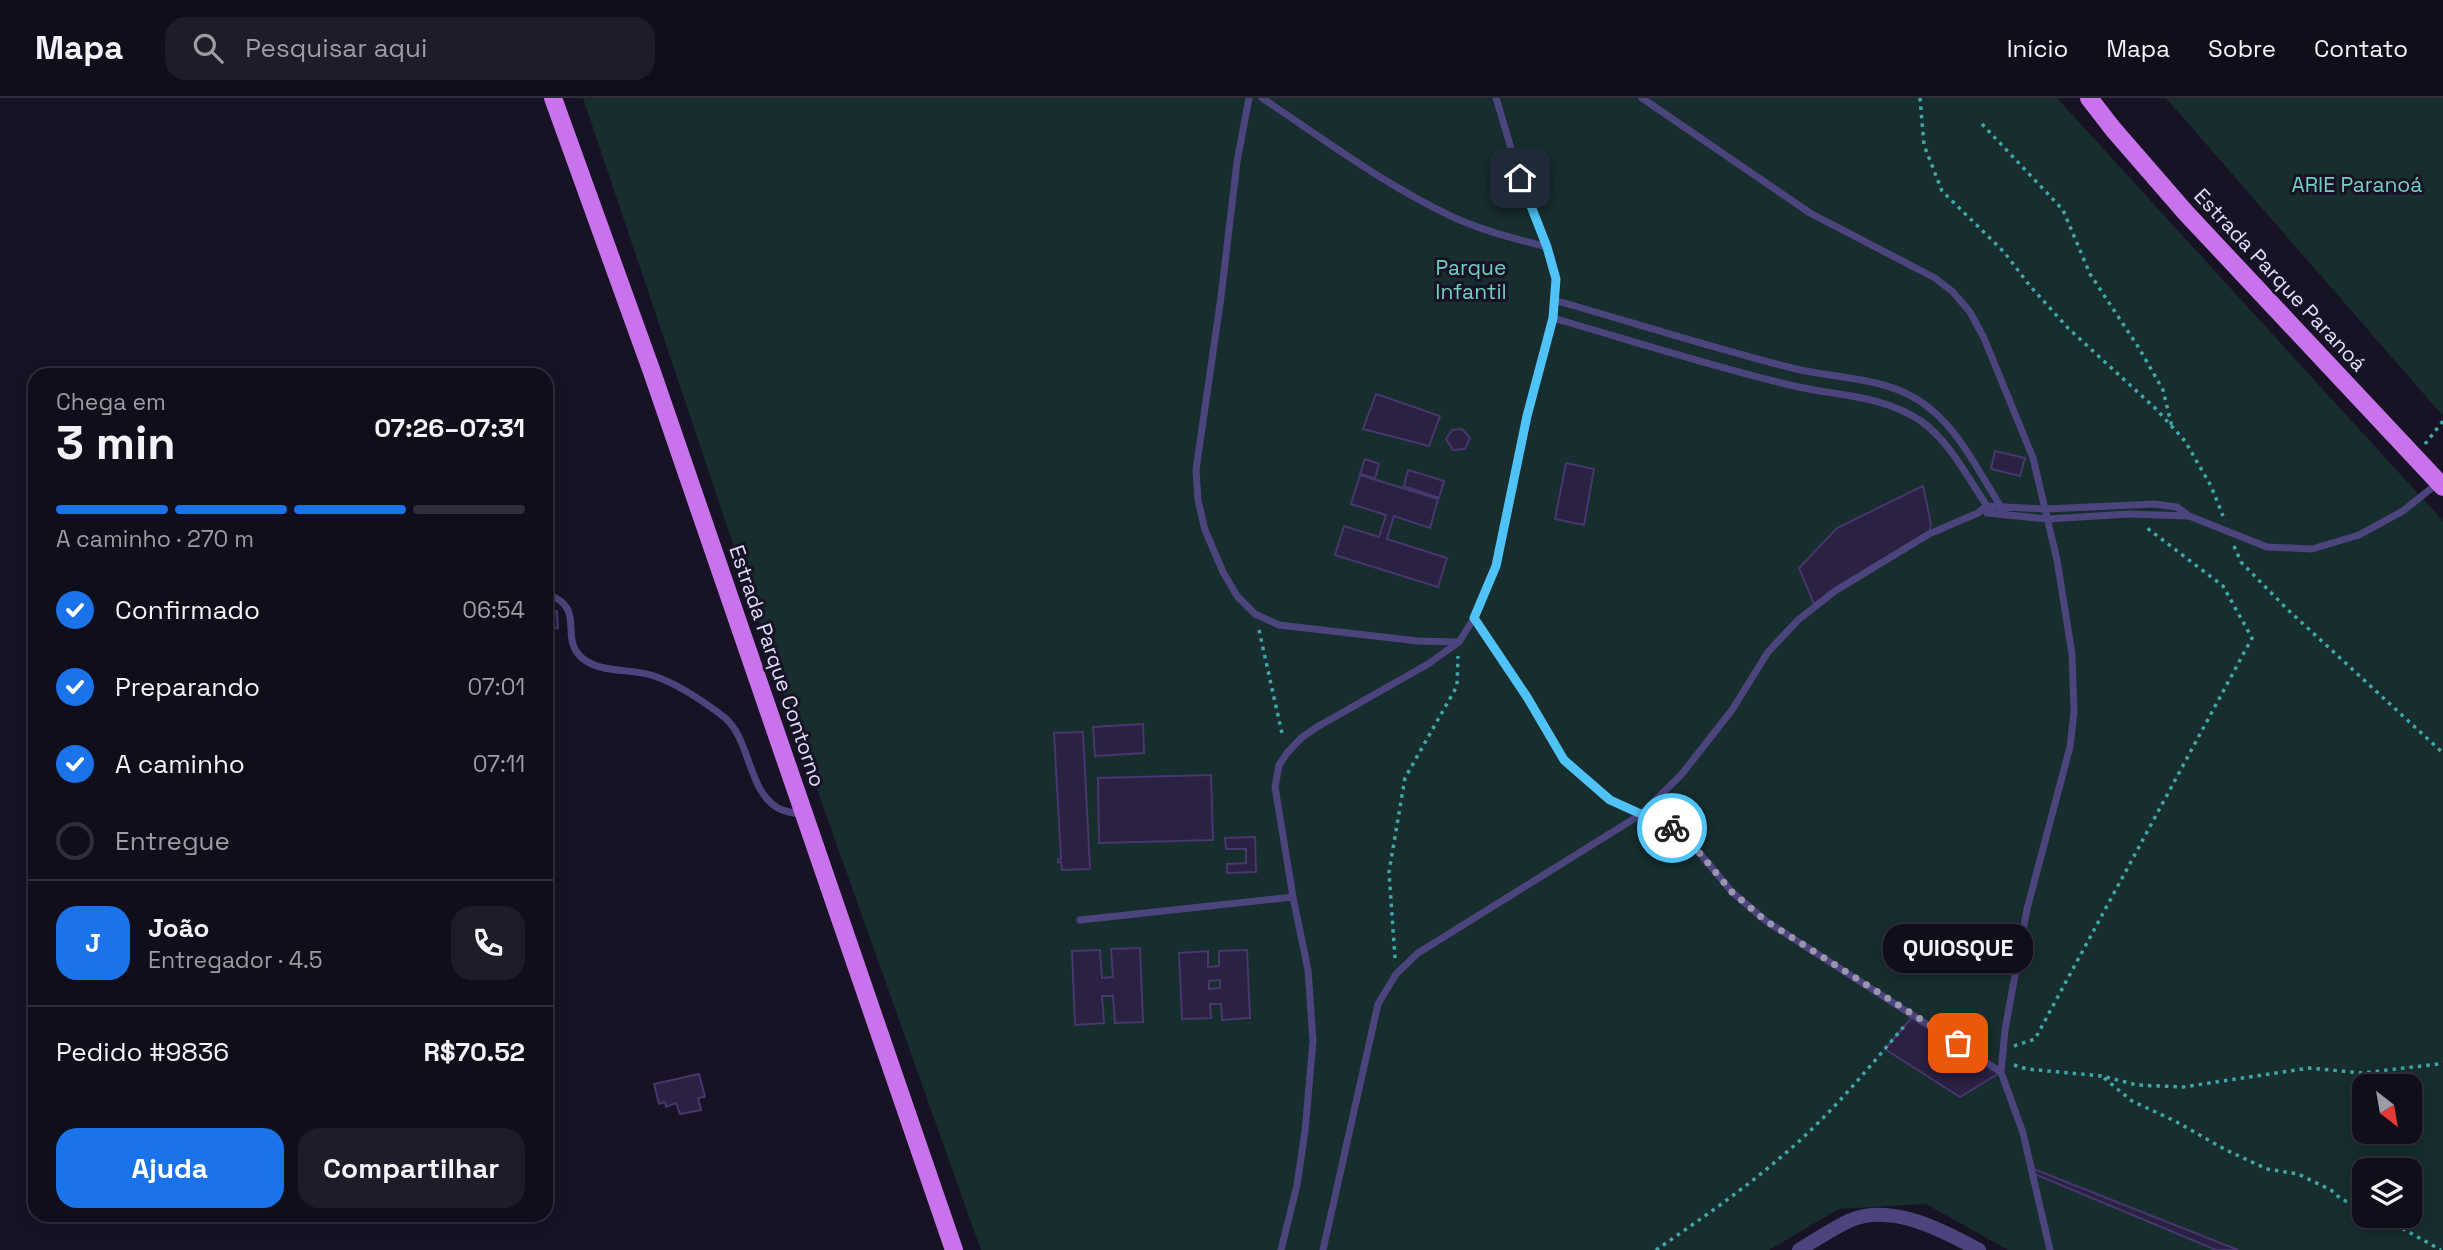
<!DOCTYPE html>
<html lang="pt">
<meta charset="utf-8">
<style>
:root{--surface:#110e1c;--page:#1e1c29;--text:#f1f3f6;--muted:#9c9ca3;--line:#302e3b;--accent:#1a73e8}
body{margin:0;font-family:"Space Grotesk",sans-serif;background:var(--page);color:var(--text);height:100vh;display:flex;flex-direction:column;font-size:26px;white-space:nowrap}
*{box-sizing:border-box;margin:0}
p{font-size:23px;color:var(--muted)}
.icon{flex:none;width:38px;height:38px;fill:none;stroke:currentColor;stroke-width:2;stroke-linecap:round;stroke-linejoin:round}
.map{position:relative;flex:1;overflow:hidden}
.panel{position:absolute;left:28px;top:270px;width:525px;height:854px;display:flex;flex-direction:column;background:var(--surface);border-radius:21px;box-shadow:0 4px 18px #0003,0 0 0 2px var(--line)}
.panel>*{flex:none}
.needle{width:46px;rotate:149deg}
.fabs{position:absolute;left:2352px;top:976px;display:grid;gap:14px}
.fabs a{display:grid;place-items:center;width:70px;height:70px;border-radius:14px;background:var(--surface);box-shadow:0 4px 18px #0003,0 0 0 2px var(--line);font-size:35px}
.pin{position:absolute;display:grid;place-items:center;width:60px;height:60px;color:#fff;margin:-30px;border-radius:14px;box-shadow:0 4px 10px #0006}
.courier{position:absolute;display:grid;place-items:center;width:70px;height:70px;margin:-35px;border:5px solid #4fc3f7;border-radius:50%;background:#fff;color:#222;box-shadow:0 2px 9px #0007}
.bubble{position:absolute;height:49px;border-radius:21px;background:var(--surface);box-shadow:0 4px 18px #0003,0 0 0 2px var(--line);font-size:23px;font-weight:700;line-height:49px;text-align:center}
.overview em{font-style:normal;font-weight:700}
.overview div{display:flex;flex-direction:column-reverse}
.overview{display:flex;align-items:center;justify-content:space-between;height:119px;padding:0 28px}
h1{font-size:46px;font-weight:700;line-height:52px}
.bar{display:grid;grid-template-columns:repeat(4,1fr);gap:10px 7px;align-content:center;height:84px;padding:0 28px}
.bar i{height:9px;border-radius:5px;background:var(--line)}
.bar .on{background:var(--accent)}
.bar p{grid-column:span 4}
.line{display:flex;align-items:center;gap:18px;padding:0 28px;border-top:2px solid var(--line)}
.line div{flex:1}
.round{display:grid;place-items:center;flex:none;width:74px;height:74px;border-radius:21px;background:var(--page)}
ol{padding:0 28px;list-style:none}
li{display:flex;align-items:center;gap:21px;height:77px}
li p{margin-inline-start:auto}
li .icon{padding:7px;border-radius:50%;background:var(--accent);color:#fff;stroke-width:4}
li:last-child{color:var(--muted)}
li i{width:38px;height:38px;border:4px solid var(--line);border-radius:50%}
.cta{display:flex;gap:14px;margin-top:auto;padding:14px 28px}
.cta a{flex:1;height:80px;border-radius:21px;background:var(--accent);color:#fff;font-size:28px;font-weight:700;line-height:80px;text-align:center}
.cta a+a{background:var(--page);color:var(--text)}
header{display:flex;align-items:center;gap:42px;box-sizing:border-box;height:98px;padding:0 35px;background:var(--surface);border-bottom:2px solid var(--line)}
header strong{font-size:33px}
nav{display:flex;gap:38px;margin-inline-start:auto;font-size:24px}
.search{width:490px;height:63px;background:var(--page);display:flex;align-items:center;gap:18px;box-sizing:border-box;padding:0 24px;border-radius:21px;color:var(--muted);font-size:26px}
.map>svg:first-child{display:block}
.green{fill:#172d2e;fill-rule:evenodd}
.building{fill:#2b2143;stroke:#46376c;stroke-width:2;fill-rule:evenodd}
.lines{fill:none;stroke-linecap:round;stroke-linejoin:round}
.path{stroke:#41a6a9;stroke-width:3.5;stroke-dasharray:3.5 5;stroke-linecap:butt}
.service{stroke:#4b447d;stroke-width:7}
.tertiary{stroke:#4b447d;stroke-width:14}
.primary{stroke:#c872eb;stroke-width:18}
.done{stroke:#9b95af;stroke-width:7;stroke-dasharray:0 12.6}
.route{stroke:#4fc3f7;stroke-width:9}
.labels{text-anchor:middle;stroke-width:6;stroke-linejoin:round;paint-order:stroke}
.park-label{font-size:21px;fill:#71d1c1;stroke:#171325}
.street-label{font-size:21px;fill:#e2dbfa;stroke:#171325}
</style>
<header>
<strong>Mapa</strong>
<div class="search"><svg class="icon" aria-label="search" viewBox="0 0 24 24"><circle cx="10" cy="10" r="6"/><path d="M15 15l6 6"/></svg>Pesquisar aqui</div>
<nav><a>Início</a><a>Mapa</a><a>Sobre</a><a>Contato</a></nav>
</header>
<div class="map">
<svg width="2443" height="1152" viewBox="0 0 2443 1152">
<rect width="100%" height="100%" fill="#171325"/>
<path class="green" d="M 583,0 L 2057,0 L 2443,423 L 2443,1152 L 2008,1152 L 1926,1106 L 1839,1111 L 1769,1152 L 981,1152 L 793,624 ZM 2364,989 L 2410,989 L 2410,1034 L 2364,1034 ZM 2364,1073 L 2410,1073 L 2410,1118 L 2364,1118 Z
M 2166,0 L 2443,0 L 2443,318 Z"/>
<path class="building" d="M 1376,296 L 1440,318 L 1429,348 L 1363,331 Z
M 1462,331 L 1470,340 L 1465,351 L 1453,352 L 1446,341 L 1452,332 Z
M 1995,353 L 2025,360 L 2020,378 L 1991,371 Z
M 1365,361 L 1379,366 L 1375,380 L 1360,376 Z
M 1566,365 L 1594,371 L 1584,427 L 1555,421 Z
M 1408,372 L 1444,383 L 1439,400 L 1404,388 Z
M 1360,377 L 1438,401 L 1430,430 L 1394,418 L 1387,441 L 1447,460 L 1438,489 L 1335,457 L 1344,428 L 1379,439 L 1386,417 L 1351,406 Z
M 1923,388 L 1931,426 L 1929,436 L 1815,508 L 1799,470 L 1837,430 Z
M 557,513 L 558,530 L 546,531 L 547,514 Z
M 1143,626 L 1144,655 L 1095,658 L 1093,629 Z
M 1083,634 L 1090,771 L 1062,772 L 1061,764 L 1058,764 L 1058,761 L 1061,761 L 1054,635 Z
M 1211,677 L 1213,742 L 1099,745 L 1098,680 Z
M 1255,739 L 1256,774 L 1227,775 L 1227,766 L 1246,765 L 1246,751 L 1226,751 L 1225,740 Z
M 1140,850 L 1143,924 L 1115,925 L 1113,898 L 1102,898 L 1104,925 L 1075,927 L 1072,853 L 1100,852 L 1102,880 L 1113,879 L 1111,851 Z
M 1247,852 L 1250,920 L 1222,922 L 1221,906 L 1210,906 L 1211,920 L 1182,921 L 1179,855 L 1208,853 L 1208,869 L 1219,868 L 1219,853 ZM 1220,882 L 1220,890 L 1209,891 L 1209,883 Z
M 1914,917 L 2001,974 L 1960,999 L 1885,951 Z
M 699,976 L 705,999 L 698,1000 L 701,1012 L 680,1016 L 676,1005 L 666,1009 L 665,1004 L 659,1006 L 654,986 Z
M 2031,1070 L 2238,1152 L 2216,1152 L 2032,1075 Z"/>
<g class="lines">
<path class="path" d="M 1920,0 L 1924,47 L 1942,93 L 2004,154 L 2030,188 L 2068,230 L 2156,311 L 2185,343 L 2211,388 L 2223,418
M 1982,26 L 2063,112 L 2090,176 L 2139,250 L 2163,292 L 2172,329
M 2425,346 L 2443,323
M 2234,448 L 2241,464 L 2286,510 L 2443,655
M 1259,532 L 1283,640
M 1395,860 L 1389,774 L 1405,680 L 1457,588 L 1458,558
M 2014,948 L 2035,941 L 2252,540 L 2223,488 L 2147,430
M 2014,967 L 2027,971 L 2102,978 L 2137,987 L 2183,989 L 2309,970 L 2362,975 L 2438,966 L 2443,964
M 2104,980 L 2132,1003 L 2175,1023 L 2226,1052 L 2267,1071 L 2298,1076 L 2331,1092 L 2341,1101 L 2364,1111
M 2380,1118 L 2441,1152
M 1656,1152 C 1704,1119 1753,1085 1797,1045 C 1837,1009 1871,967 1906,926"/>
<path class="service" d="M 1249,0 L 1237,64 L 1221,199 L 1196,372 L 1198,402 L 1205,432 L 1223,474 L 1237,498 L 1255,516 L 1279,527 L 1418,543 L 1458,544
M 1262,0 C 1325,42 1386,88 1455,120 C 1484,133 1516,141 1547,149
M 1642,0 L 1810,115 L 1935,180 L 1953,194 L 1970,214 L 1984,240 L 2033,360 L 2057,462 L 2072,556 L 2074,614 L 2070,649 L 2027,811 L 2005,932 L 2001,974
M 1554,202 C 1635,225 1715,251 1796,271 C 1840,281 1891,279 1928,309 C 1963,336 1982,381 2006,417
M 1553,220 C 1633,243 1713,269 1794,288 C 1837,298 1883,297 1921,323 C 1952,345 1970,385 1992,415
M 1987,415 L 2048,421 L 2129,416 L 2188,418
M 546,496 C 588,509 558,539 582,560 C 601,576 632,570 654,578 C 679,586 703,603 724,619 C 751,641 747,692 778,710 C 784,714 796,715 803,717
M 1474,520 L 1527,599 L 1565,662 L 1610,702 L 1640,717 L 1667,728 L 1688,741 L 1732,794 L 1766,823 L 2001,974 L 2023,1035 L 2050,1152
M 1080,822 L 1293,799
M 1281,1152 L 1297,1087 L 1305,1033 L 1313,943 L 1308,872 L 1293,799 L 1275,689 L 1279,667 L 1287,655 L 1301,640 L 1317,629 L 1428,566 L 1459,544 L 1474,520 L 1496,468 L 1527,318 L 1553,220 L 1556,181 L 1547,149 L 1520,80 L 1496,0
M 1323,1152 L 1378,906 L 1396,876 L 1418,855 L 1640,717 L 1681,677 L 1732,612 L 1768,554 L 1798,522 L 1835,493 L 1929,436 L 1978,415 L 1986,408 L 2046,411 L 2154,406 L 2177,409 L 2189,418 L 2267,449 L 2312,451 L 2359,437 L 2403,413 L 2438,385"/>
<path class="tertiary" d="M 1799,1152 C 1816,1142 1833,1130 1851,1122 C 1892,1105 1944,1133 1979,1152"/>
<path class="primary" d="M 553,0 L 652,274 L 954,1152
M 2089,0 L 2113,31 L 2186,115 L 2443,389"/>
</g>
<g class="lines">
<path class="done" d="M 1672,730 L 1688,741 L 1732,794 L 1766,823 L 1958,945"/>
<path class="route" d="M 1520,80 L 1547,149 L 1556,181 L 1553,220 L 1527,318 L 1496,468 L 1474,520 L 1527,599 L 1564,662 L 1610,702 L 1672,730"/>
</g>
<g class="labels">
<g class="park-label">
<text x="2357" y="94">ARIE Paranoá</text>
<text x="1471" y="177">Parque<tspan x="1471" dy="24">Infantil</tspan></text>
</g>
<g class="street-label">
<text transform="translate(2280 182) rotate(47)" y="7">Estrada Parque Paranoá</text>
<text transform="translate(777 568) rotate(71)" y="7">Estrada Parque Contorno</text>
</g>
</g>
</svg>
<div class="fabs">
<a><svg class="needle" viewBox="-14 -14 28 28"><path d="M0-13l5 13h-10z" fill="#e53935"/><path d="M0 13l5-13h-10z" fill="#9c9ca3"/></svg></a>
<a><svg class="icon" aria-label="layers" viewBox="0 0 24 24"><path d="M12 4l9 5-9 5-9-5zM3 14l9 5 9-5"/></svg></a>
</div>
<div class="pin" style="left:1958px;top:945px;background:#ea580c"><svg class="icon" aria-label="bag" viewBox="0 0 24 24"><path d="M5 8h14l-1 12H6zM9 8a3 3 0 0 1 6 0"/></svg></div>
<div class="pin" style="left:1520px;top:80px;background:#1f2937"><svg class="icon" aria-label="home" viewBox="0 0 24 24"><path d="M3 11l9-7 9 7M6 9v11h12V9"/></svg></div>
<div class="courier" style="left:1672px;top:730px"><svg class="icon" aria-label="bike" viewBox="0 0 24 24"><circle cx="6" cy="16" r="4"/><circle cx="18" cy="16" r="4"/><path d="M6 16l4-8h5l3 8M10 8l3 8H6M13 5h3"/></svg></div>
<div class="bubble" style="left:1883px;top:826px;width:150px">QUIOSQUE</div>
<section class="panel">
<div class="overview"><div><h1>3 min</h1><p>Chega em</p></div><em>07:26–07:31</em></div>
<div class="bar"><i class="on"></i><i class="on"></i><i class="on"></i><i></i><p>A caminho · 270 m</p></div>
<ol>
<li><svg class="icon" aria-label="check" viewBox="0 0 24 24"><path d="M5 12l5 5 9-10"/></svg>Confirmado<p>06:54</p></li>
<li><svg class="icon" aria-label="check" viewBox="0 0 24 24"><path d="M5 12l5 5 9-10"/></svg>Preparando<p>07:01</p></li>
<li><svg class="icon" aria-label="check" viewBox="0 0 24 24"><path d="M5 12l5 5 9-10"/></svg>A caminho<p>07:11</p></li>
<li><i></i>Entregue</li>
</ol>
<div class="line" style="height:126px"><b class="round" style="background:var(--accent);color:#fff">J</b><div><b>João</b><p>Entregador · 4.5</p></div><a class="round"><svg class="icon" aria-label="phone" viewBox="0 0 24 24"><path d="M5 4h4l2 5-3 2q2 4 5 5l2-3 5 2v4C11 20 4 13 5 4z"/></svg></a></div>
<div class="line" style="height:91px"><div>Pedido #9836</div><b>R$70.52</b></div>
<div class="cta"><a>Ajuda</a><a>Compartilhar</a></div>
</section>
</div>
